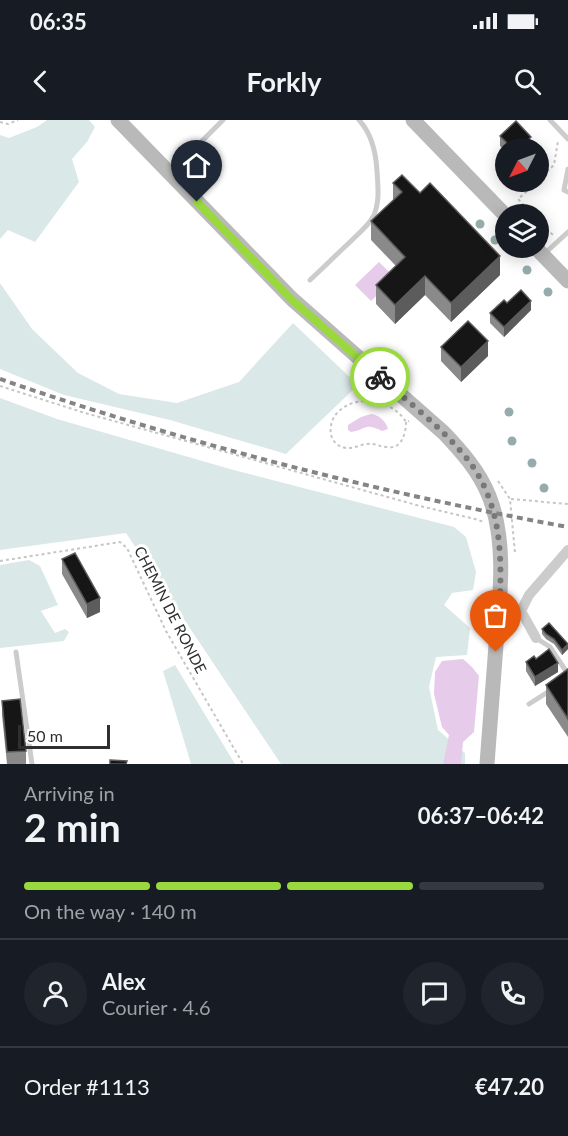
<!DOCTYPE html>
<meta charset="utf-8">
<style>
:root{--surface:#171b24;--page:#20242c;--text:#f1f3f6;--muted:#9ea1a6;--line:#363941;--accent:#99d93e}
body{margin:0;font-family:Lato,sans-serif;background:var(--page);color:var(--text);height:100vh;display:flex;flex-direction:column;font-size:22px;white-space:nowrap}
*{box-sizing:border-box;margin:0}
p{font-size:20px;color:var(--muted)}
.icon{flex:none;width:33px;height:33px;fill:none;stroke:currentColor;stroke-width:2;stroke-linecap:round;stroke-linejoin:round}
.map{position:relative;height:644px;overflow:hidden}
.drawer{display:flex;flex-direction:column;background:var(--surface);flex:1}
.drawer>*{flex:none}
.needle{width:39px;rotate:228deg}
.tools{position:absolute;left:495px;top:18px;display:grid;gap:12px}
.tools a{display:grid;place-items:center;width:54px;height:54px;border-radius:50%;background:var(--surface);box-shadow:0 3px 15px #0003;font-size:30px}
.scale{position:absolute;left:18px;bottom:15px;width:92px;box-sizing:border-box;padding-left:6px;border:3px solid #2f2f2f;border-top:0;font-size:16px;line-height:21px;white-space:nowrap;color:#2f2f2f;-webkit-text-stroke:4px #fff;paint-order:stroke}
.pin{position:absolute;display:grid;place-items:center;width:51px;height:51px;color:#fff;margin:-62px -26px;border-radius:50% 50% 50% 0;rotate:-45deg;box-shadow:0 0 6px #0007}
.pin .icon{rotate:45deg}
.courier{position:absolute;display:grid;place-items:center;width:60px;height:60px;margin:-30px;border:4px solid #99d93e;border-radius:50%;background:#fff;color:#222;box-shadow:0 2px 8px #0007}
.summary em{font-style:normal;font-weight:700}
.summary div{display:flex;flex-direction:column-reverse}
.summary{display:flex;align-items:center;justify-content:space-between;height:102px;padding:0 24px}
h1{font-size:39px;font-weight:700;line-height:45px}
.bar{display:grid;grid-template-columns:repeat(4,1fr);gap:9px 6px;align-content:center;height:72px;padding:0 24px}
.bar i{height:8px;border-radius:4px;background:var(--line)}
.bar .current{background:var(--accent)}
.bar p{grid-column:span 4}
.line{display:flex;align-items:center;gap:15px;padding:0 24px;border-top:2px solid var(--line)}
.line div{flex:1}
.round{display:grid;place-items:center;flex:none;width:63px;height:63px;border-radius:32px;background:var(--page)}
.status{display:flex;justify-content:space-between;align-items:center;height:42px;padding:0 30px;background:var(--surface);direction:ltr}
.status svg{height:16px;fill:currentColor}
header{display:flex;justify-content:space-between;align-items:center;height:78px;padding:0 24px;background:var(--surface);font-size:27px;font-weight:700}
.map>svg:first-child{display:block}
.green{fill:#dbe8e8}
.water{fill:#e6ccea}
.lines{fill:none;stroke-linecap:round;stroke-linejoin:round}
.path{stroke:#c6c6c6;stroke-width:2;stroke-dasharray:3 3;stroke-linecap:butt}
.lane{stroke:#ccc;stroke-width:5}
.street{stroke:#ccc;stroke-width:10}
.secondary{stroke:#b9b9b9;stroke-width:15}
.rail{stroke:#848484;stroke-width:4;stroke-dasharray:6 4.5;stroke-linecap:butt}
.tree{fill:#95abac}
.wall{fill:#8a8a8a}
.shaded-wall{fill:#5c5c5c}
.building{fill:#161616;stroke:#5c5c5c;stroke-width:1.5}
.done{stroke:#787878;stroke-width:6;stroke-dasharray:0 10.8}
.route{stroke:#99d93e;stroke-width:8}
.labels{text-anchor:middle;stroke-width:6;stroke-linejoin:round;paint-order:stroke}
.street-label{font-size:15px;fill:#2f2f2f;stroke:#fff}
</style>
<div class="status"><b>06:35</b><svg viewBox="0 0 49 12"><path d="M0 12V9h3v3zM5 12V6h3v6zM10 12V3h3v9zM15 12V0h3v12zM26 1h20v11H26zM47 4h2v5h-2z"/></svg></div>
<header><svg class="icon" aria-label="back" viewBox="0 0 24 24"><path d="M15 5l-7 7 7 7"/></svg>Forkly<svg class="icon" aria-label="search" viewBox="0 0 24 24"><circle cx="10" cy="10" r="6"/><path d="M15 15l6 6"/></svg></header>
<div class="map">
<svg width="568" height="644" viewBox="0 0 568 644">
<rect width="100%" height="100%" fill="#fff"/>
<path class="green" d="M 47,0 L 89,0 L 95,7 L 87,22 L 72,39 L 79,62 L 35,122 L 8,110 L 0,119 L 0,15 L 9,18 L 37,7 Z
M 0,163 L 32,209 L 78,253 L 119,274 L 177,283 L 239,262 L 293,203 L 358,265 L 286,334 L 170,300 L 64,275 L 0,249 Z
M 0,278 L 57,299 L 230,349 L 454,407 L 466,417 L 476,452 L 473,470 L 452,473 L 444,485 L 470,508 L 467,535 L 436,537 L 429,567 L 438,610 L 465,633 L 465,644 L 281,644 L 126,413 L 0,430 Z
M 29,440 L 40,446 L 58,485 L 41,491 L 55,513 L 65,509 L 69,512 L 64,521 L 0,528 L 0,445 Z
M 175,545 L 235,644 L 191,644 L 163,551 Z"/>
<path class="water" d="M 379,142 L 395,158 L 371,181 L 355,165 Z
M 371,294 C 379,295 386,301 388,309 L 382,311 C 363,302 367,310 351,312 L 348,310 L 348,305 L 361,297 Z
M 463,539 L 472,547 L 479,556 L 474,612 L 463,622 L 461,644 L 443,644 L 449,615 L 442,607 L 434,574 L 435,552 L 442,541 Z"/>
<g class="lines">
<path class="path" d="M 0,2 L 8,4 L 18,0
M 538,60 L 554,45 L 558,21
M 533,94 L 518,79 L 537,62
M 538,100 L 553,115
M 0,266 L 85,293 L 420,386 L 475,399 L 484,402
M 406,302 C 406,314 401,330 387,327 C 380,327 375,323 368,324 C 361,324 354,329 346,328 C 327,325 327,303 338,292 C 357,273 393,280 406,302 L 409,301
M 498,361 L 510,379 L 515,433
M 511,379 L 568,384
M 0,441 L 120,422 L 127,428 L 166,511 L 243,644"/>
<path class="lane" d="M 550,0 L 568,19
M 190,33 L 223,0
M 568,49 L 564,70 L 568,72
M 544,134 L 568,112
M 310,160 C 324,147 337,134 351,121 C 358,114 368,106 373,97 C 380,83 378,67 377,51 C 376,33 372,14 359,0
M 536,518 L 550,527 L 568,554
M 16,532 L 32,644
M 529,584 L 551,570"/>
<path class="street" d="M 521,491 L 529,475 L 568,430
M 521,491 L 536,518"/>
<path class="secondary" d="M 118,0 L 292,179 L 444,313 C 462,332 479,351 489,376 C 507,421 500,478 496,525 C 493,565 490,604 487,644
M 413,0 L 506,96
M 536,128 L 568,161"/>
<path class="rail" d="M 0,259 C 185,323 375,372 568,407"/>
</g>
<g class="tree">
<circle cx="480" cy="104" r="4.5"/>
<circle cx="495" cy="120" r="4.5"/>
<circle cx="527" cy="150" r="4.5"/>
<circle cx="548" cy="172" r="4.5"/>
<circle cx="509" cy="292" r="4.5"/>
<circle cx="512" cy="321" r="4.5"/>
<circle cx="532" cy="343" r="4.5"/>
<circle cx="544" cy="368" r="4.5"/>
</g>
<path class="wall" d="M 500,16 L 531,22 L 534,28 L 506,28 L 506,32 L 500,26 Z
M 393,63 L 500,155 L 451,202 L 425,175 L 395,204 L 376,184 L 376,165 L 396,146 L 371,120 L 371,101 L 393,80 Z
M 507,183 L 531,190 L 504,217 L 490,203 L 490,193 Z
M 441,227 L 488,236 L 461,262 L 441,241 Z
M 62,439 L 100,492 L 87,498 L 62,454 Z
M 542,509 L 568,529 L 562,535 L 554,524 L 546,519 L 542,514 Z
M 536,539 L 558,552 L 535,566 L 526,551 L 526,542 Z
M 568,549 L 568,617 L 546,584 L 546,565 Z
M 2,581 L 26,631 L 26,644 L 7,644 L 2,595 Z"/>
<path class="shaded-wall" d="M 500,136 L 500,155 L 451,202 L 451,183 Z
M 425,156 L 425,175 L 395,204 L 395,185 Z
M 531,181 L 531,190 L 504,217 L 504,207 Z
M 488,221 L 488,236 L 461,262 L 461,247 Z
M 100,478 L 100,492 L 87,498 L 87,484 Z
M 568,524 L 568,529 L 562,535 L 562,530 Z
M 558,543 L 558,552 L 535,566 L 535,557 Z"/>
<path class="building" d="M 516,1 L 531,17 L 529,19 L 534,25 L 531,28 L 512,28 L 500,16 Z
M 402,55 L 420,73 L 430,63 L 500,136 L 451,183 L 425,156 L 395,185 L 376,165 L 405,137 L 371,101 L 402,72 L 393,63 Z
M 521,170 L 531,181 L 504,207 L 490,193 L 504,180 L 507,183 Z
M 468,201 L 488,221 L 461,247 L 441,227 Z
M 75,433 L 100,478 L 87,484 L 62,439 Z
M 549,503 L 568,524 L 562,530 L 554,519 L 546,514 L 542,509 Z
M 549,529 L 558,543 L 535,557 L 526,542 L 534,536 L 536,539 Z
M 568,549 L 568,599 L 546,565 Z
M 20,579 L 26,631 L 7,632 L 2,581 Z
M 110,640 L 127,641 L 126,644 L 110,644 Z"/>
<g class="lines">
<path class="done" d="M 380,257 C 408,282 440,306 464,335 C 511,390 501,464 496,532"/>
<path class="route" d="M 197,82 L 292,180 L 380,257"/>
</g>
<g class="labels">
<g class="street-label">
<text transform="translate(170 490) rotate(63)" y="5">CHEMIN DE RONDE</text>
</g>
</g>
</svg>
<div class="tools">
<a><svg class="needle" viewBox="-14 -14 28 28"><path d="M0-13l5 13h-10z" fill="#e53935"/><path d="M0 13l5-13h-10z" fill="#9ea1a6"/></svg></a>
<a><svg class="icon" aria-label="layers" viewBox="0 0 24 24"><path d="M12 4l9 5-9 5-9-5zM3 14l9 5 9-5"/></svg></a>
</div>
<div class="scale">50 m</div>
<div class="pin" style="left:496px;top:532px;background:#ea580c"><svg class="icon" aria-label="bag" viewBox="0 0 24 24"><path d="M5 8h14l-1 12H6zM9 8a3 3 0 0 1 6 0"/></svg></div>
<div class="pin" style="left:197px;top:82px;background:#1f2937"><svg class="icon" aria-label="home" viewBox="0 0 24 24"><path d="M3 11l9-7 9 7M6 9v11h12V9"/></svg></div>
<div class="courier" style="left:380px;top:257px"><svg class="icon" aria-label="bike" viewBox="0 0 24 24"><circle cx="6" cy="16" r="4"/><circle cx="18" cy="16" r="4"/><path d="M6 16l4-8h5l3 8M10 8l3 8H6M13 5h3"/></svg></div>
</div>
<section class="drawer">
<div class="summary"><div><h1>2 min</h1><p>Arriving in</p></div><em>06:37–06:42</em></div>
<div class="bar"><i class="current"></i><i class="current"></i><i class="current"></i><i></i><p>On the way · 140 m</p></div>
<div class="line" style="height:108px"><a class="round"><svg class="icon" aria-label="person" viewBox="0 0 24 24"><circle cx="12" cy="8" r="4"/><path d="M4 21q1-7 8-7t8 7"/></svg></a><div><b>Alex</b><p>Courier · 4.6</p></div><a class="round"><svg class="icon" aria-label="chat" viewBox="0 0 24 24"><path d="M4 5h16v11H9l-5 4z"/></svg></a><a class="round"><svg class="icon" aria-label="phone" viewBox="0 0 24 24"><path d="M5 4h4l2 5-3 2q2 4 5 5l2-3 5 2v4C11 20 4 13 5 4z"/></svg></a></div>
<div class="line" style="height:78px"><div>Order #1113</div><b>€47.20</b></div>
</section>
